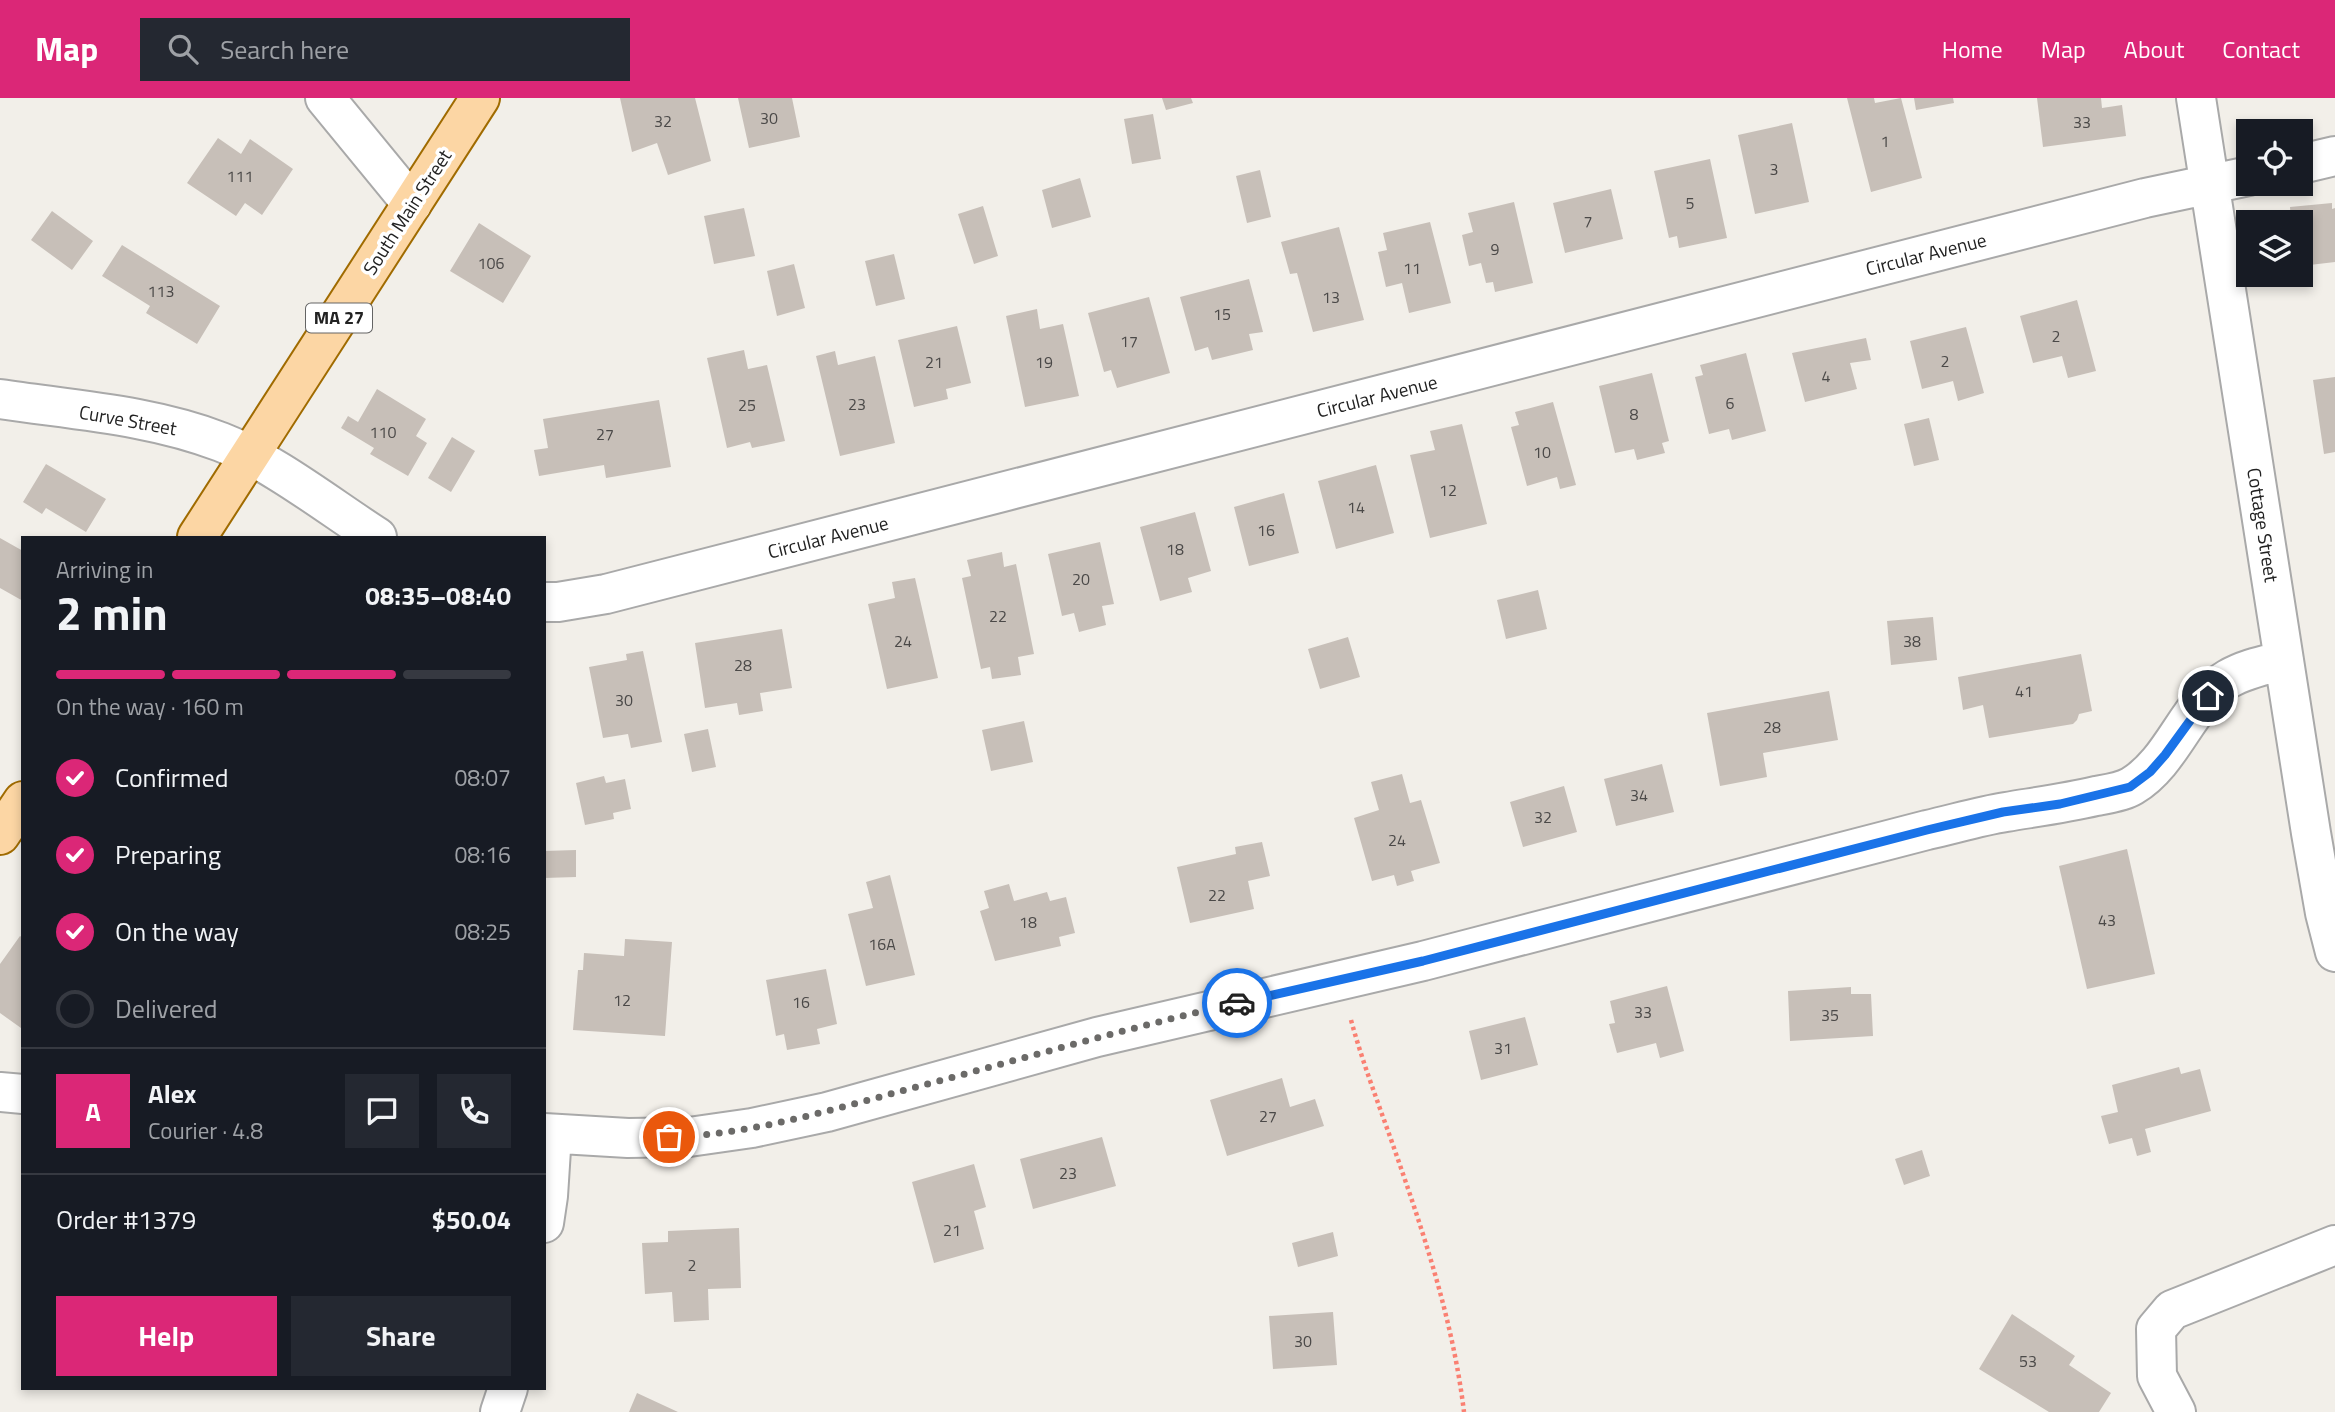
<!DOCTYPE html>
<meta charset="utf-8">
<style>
:root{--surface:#171b24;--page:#242831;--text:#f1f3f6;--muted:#9ea1a6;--line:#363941;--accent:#db2777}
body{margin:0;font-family:"Titillium Web",sans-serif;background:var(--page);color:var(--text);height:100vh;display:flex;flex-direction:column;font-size:26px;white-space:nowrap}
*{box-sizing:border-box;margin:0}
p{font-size:23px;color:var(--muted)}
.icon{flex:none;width:38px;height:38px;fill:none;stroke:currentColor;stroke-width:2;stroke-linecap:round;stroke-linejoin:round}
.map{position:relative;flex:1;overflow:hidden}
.drawer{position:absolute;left:21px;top:438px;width:525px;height:854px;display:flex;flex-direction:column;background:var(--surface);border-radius:0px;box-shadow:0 4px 10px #0003}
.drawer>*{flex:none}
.tools{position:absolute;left:2236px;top:21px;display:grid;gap:14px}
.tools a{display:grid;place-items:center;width:77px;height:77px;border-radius:0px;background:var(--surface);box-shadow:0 4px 10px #0003;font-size:35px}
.pin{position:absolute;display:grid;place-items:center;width:60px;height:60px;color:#fff;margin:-30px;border:4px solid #fff;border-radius:50%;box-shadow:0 2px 7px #0007}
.courier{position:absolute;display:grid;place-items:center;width:70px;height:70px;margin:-35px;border:5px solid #1a73e8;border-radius:50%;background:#fff;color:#222;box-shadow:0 2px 9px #0007}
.head em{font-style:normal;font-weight:700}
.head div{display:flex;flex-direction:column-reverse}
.head{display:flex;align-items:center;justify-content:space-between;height:119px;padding:0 35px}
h1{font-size:46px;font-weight:700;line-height:52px}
.bar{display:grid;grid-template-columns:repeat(4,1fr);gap:10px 7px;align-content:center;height:84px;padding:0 35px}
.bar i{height:9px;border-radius:5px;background:var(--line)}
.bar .on{background:var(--accent)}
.bar p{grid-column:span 4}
.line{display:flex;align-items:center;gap:18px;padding:0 35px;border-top:2px solid var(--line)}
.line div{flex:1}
.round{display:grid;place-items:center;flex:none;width:74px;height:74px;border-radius:0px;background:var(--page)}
ol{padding:0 35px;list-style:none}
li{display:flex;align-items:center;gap:21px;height:77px}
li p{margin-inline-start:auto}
li .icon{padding:7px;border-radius:50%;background:var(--accent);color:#fff;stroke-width:4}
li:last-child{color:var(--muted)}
li i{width:38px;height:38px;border:4px solid var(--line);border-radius:50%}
.button{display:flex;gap:14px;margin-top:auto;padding:14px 35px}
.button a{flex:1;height:80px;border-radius:0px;background:var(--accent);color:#fff;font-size:28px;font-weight:700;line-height:80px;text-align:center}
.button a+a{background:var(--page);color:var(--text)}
header{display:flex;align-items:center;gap:42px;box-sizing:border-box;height:98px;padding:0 35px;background:var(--accent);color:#fff}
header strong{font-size:33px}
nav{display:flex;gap:38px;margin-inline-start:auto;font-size:24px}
.search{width:490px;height:63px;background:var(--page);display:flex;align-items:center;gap:18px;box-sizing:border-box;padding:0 24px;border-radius:0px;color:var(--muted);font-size:26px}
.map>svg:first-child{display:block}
.building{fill:#c7bfb8}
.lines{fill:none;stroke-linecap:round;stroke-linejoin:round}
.minor-casing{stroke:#a9a9a9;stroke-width:42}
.major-casing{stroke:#a06b00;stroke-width:42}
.path{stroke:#fa8072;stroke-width:4.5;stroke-dasharray:3.5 3.5;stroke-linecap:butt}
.minor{stroke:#fff;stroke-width:38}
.major{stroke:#fcd6a4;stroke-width:38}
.done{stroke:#6b6a68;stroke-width:7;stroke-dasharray:0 12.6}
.route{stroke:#1a73e8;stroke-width:9}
.labels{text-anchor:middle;stroke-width:7;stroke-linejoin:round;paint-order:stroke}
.number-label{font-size:16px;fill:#4b4948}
.shield{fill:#fff;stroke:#646464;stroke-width:2}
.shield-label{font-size:18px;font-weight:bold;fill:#222}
.street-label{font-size:19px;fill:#222;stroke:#fff}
</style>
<header>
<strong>Map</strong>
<div class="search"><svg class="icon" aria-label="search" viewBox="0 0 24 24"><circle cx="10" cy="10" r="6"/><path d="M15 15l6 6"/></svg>Search here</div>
<nav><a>Home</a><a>Map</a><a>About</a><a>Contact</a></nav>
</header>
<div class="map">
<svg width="2335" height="1314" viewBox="0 0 2335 1314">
<rect width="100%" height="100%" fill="#f2efe9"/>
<path class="building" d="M 620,0 L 695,0 L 711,63 L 668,77 L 657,45 L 632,54 Z
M 738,0 L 792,0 L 800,39 L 749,50 Z
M 1162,0 L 1191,0 L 1193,5 L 1166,12 Z
M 1847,0 L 1874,0 L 1875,5 L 1901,0 L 1922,80 L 1871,94 Z
M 1914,0 L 1953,0 L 1954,5 L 1916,12 Z
M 2037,0 L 2101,0 L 2102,10 L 2122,7 L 2126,38 L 2043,49 Z
M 1153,16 L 1161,61 L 1132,66 L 1124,21 Z
M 1792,25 L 1809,104 L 1755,116 L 1738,37 Z
M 218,40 L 241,56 L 250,41 L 293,71 L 262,117 L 245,105 L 236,118 L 187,85 Z
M 1710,61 L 1727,140 L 1679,150 L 1677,138 L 1669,140 L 1654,73 Z
M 1260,72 L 1271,119 L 1247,125 L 1236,78 Z
M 1080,80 L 1091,119 L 1052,130 L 1042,92 Z
M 1611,91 L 1623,141 L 1565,155 L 1553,105 Z
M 1514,104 L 1533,185 L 1495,194 L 1493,184 L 1486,185 L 1481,165 L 1469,168 L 1462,137 L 1473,134 L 1468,115 Z
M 2332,105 L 2332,111 L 2335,110 L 2335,164 L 2301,168 L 2301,124 L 2291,124 L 2290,109 Z
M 983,108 L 998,158 L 974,166 L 958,116 Z
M 744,110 L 755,158 L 714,166 L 704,118 Z
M 52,113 L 93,143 L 72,172 L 31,142 Z
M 1430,124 L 1451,205 L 1409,215 L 1402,185 L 1386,189 L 1378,154 L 1387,152 L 1383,135 Z
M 479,125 L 531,158 L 503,205 L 450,173 Z
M 1339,129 L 1364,222 L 1313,234 L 1297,175 L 1290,176 L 1281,144 Z
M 122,147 L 220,208 L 197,246 L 146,215 L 150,208 L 102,178 Z
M 894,156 L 905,201 L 876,208 L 865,163 Z
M 794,166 L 805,210 L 777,218 L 767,173 Z
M 1249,181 L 1263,234 L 1249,236 L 1253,252 L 1212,262 L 1208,249 L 1195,253 L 1180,199 Z
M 1149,199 L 1170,275 L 1117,290 L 1111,272 L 1104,274 L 1088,215 Z
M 2077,202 L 2096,273 L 2068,280 L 2062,258 L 2033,265 L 2020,218 Z
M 1037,211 L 1040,231 L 1063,226 L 1079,298 L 1025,309 L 1006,218 Z
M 957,228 L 971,285 L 946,291 L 948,301 L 914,309 L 898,242 Z
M 1966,229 L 1984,295 L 1958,303 L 1953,283 L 1922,291 L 1910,243 Z
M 1866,240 L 1871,262 L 1850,265 L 1857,291 L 1805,304 L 1792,255 Z
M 744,252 L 748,271 L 767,267 L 785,343 L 752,350 L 750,344 L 727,350 L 707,260 Z
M 835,253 L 838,267 L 875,258 L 895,345 L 840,358 L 816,258 Z
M 1746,255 L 1766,333 L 1732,342 L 1729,331 L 1709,336 L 1695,279 L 1703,277 L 1700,267 Z
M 1652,275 L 1669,343 L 1662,345 L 1665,355 L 1637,362 L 1634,351 L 1615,355 L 1599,288 Z
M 2335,279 L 2335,354 L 2324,356 L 2313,282 Z
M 377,291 L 426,321 L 416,338 L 427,345 L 408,378 L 370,356 L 374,350 L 341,330 L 348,318 L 358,324 Z
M 659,302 L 671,369 L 606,380 L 604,367 L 539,378 L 534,352 L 548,350 L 543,321 Z
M 1553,304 L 1576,387 L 1560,391 L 1557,379 L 1527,388 L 1511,329 L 1519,327 L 1515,314 Z
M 1929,320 L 1939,362 L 1914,368 L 1904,326 Z
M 1462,326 L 1487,426 L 1430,440 L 1410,357 L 1435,352 L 1430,333 Z
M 452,339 L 475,353 L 451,394 L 428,380 Z
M 46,366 L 106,401 L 86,434 L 46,410 L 42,416 L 23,404 Z
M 1376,367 L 1394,435 L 1336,451 L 1318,383 Z
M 1284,395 L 1299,455 L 1249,468 L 1234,409 Z
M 1195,414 L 1211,473 L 1188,480 L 1192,494 L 1160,503 L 1140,429 Z
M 0,440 L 23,453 L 23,503 L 0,490 Z
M 1100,444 L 1114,506 L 1102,508 L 1106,527 L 1079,534 L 1074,515 L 1062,518 L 1048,456 Z
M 1002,454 L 1004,469 L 1016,466 L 1034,556 L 1018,559 L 1021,577 L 992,581 L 990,569 L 981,571 L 962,480 L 971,478 L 967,462 Z
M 915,480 L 938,580 L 887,591 L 868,506 L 895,500 L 892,484 Z
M 1538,492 L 1547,531 L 1506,541 L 1497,502 Z
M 1933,519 L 1937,562 L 1891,567 L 1887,523 Z
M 782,531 L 792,590 L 760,595 L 763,613 L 739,617 L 737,605 L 705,610 L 695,545 Z
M 1348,539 L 1360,579 L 1320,591 L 1308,551 Z
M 643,553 L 662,644 L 631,650 L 628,636 L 603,640 L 589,569 L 627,562 L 626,556 Z
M 2081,556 L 2092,613 L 2079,616 L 2077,622 L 2073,626 L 1989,640 L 1983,607 L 1963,612 L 1958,579 Z
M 1829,593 L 1838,642 L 1763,655 L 1767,679 L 1720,688 L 1707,615 Z
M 1024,623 L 1033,664 L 991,673 L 982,632 Z
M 708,631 L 716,669 L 692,674 L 684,636 Z
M 1662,666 L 1674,714 L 1616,728 L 1604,681 Z
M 1402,676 L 1410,705 L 1421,702 L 1440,765 L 1411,773 L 1414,783 L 1397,788 L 1394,777 L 1372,783 L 1354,720 L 1379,712 L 1371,684 Z
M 604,678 L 606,685 L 625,681 L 631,711 L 613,715 L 614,721 L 585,727 L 576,685 Z
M 1564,688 L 1577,734 L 1523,749 L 1510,704 Z
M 1262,744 L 1270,778 L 1248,783 L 1254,811 L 1190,825 L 1177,769 L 1236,756 L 1235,749 Z
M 2127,751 L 2155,876 L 2087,891 L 2059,768 Z
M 576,752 L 576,779 L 544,780 L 544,753 Z
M 890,777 L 915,877 L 866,888 L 848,816 L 873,810 L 866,784 Z
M 1009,786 L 1014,803 L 1047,794 L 1050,803 L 1066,799 L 1075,835 L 1059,839 L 1061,848 L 995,863 L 980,813 L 989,810 L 984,793 Z
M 20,838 L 23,840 L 23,927 L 21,930 L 0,915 L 0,866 Z
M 625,841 L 672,844 L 665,938 L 573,932 L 578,872 L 583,872 L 584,855 L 624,858 Z
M 826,871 L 837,926 L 817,931 L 820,946 L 787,952 L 784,936 L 776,938 L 766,882 Z
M 1667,888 L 1684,953 L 1660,960 L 1656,945 L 1617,955 L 1609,926 L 1615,925 L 1610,903 Z
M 1851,889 L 1851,896 L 1871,896 L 1873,938 L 1790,943 L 1788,893 Z
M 1525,919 L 1538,967 L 1481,982 L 1469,933 Z
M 2179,969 L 2181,976 L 2200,971 L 2211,1013 L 2145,1031 L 2151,1054 L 2137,1058 L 2132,1040 L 2109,1046 L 2101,1018 L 2118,1014 L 2112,987 Z
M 1282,980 L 1290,1009 L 1315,1001 L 1324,1028 L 1227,1058 L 1210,1002 Z
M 1102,1039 L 1116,1088 L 1033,1111 L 1020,1061 Z
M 1922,1052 L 1930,1078 L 1904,1087 L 1895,1061 Z
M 974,1066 L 986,1109 L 974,1113 L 984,1151 L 934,1165 L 912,1084 Z
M 739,1130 L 741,1190 L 708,1191 L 709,1222 L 674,1224 L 672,1194 L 645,1196 L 642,1145 L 668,1144 L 668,1133 Z
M 1333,1134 L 1338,1158 L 1298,1169 L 1292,1145 Z
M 1333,1214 L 1337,1267 L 1273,1271 L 1269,1218 Z
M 2012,1216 L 2075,1258 L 2069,1267 L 2111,1295 L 2099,1314 L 2049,1314 L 1979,1271 Z
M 637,1295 L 678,1314 L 629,1314 Z"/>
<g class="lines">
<g class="minor-casing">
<path id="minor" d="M 325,0 L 412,106
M 2196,0 L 2311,735 L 2325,815 L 2335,854
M 2301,66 L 2335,58
M 0,301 C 74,312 151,317 221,344 C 273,364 330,409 377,439
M 544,504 L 558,504 L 606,496 L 2145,100 L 2249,78
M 0,994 L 23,996
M 544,1035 L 628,1040 L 689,1039 L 752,1030 L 827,1014 L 1097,939 L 1423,863 L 1927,732 C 1954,726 1980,718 2006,714 C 2036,709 2066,705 2096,698 C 2107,696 2122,694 2132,688 C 2174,663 2187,605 2228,581 C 2245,571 2265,567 2284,562
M 544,1125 L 548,1098 L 552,1036
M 500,1314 L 508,1290
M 2176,1314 L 2157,1278 L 2156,1231 L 2172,1212 L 2335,1147"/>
</g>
<g class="major-casing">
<path id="major" d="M 197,439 L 480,0
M 0,737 L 23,703"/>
</g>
<path class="path" d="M 1351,922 C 1363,966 1379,1007 1394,1050 C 1424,1136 1453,1223 1464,1314"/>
<use href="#minor" class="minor"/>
<use href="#major" class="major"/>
</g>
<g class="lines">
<path class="done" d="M 669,1039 C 752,1037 833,1011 913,990 C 1021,961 1128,930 1237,905"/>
<path class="route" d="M 1237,905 L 1423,863 L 1927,732 L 2003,714 L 2060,706 L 2130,689 L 2150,674 L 2165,657 L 2208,598"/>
</g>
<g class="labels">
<g class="number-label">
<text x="769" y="26">30</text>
<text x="663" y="29">32</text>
<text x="2082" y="30">33</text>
<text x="1885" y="49">1</text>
<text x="1774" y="77">3</text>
<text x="240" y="84">111</text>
<text x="1690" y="111">5</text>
<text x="1588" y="129">7</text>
<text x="1495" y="157">9</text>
<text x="491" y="171">106</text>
<text x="1412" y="176">11</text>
<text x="161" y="199">113</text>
<text x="1331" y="205">13</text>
<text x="1222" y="222">15</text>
<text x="2056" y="244">2</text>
<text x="1129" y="249">17</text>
<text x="1945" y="269">2</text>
<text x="934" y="270">21</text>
<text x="1044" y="270">19</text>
<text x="1826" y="284">4</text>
<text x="1730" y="311">6</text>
<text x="857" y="312">23</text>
<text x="747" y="313">25</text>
<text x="1634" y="322">8</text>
<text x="383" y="340">110</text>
<text x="605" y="342">27</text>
<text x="1542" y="360">10</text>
<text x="1448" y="398">12</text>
<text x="1356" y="415">14</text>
<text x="1266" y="438">16</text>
<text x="1175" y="457">18</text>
<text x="1081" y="487">20</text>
<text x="998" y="524">22</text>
<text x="903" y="549">24</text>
<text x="1912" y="549">38</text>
<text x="743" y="573">28</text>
<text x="2024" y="599">41</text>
<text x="624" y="608">30</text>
<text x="1772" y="635">28</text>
<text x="1639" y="703">34</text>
<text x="1543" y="725">32</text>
<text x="1397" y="748">24</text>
<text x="1217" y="803">22</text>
<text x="2107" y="828">43</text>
<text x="1028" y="830">18</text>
<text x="882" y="852">16A</text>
<text x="622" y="908">12</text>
<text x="801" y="910">16</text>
<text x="1643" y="920">33</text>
<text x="1830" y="923">35</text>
<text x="1503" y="956">31</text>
<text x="1268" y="1024">27</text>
<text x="1068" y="1081">23</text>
<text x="952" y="1138">21</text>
<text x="692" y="1173">2</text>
<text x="1303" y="1249">30</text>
<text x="2028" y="1269">53</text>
</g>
<rect class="shield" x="306" y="205.5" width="66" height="29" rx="5"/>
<g class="shield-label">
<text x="339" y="226">MA 27</text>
</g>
<g class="street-label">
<text transform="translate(407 114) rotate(-57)" y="7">South Main Street</text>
<text transform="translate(1926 156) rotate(-14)" y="7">Circular Avenue</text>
<text transform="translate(1377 298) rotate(-14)" y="7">Circular Avenue</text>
<text transform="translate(128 322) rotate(10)" y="7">Curve Street</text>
<text transform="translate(2263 427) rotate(81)" y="7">Cottage Street</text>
<text transform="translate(828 439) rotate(-14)" y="7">Circular Avenue</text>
</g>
</g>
</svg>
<div class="tools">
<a><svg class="icon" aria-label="locate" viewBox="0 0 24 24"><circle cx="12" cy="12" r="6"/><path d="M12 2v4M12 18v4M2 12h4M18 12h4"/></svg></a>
<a><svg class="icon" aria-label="layers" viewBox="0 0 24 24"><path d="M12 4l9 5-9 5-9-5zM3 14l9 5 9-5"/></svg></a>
</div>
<div class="pin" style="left:669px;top:1039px;background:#ea580c"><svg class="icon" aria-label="bag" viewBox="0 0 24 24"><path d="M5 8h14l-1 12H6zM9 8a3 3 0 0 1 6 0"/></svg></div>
<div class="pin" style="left:2208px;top:598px;background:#1f2937"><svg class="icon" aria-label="home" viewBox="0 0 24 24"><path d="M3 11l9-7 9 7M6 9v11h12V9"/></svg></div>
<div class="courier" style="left:1237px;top:905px"><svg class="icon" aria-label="car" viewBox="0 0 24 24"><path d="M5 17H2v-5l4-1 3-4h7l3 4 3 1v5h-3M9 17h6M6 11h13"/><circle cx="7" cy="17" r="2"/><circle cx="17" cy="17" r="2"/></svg></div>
<section class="drawer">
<div class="head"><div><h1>2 min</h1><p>Arriving in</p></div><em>08:35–08:40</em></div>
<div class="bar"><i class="on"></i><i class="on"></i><i class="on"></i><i></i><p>On the way · 160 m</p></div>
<ol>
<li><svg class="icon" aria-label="check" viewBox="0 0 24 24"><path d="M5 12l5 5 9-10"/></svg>Confirmed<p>08:07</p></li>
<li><svg class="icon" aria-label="check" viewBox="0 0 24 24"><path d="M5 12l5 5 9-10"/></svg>Preparing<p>08:16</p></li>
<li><svg class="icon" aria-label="check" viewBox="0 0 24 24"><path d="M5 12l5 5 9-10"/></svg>On the way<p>08:25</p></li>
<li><i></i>Delivered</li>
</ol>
<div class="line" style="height:126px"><b class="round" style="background:var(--accent);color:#fff">A</b><div><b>Alex</b><p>Courier · 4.8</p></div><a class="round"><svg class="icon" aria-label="chat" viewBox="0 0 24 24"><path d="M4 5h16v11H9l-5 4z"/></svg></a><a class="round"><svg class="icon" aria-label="phone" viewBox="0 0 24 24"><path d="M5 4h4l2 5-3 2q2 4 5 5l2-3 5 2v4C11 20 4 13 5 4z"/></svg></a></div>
<div class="line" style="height:91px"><div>Order #1379</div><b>$50.04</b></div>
<div class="button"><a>Help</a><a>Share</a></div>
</section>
</div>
